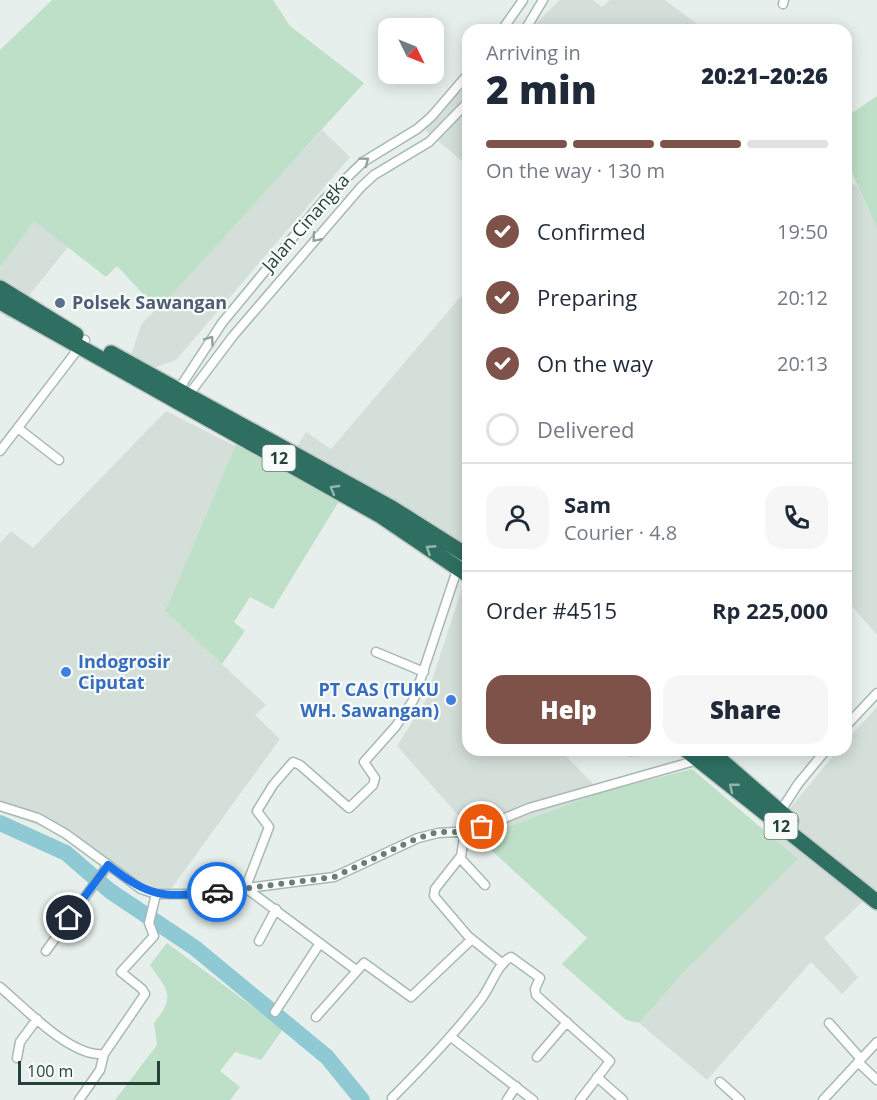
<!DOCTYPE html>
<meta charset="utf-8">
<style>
:root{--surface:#fff;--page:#f6f6f7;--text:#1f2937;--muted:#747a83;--line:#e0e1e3;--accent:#7f5249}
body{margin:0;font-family:"Open Sans",sans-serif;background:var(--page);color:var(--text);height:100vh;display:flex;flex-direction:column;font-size:22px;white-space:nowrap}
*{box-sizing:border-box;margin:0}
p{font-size:20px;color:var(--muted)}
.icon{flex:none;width:33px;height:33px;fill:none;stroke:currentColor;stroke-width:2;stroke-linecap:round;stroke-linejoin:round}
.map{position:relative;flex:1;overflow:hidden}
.details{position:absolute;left:462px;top:24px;width:390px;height:732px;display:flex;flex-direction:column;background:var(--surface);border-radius:18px;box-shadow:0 3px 15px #0003}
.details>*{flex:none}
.needle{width:39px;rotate:133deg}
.controls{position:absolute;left:378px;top:18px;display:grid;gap:12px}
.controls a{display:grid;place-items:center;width:66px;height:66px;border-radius:12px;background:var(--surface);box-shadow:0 3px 15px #0003;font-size:30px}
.scale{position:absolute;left:18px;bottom:15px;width:142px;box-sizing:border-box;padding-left:6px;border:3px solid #24423a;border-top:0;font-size:16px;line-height:21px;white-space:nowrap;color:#24423a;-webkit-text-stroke:4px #f7fbf9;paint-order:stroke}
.pin{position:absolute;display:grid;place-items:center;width:51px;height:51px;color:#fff;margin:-26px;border:3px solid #fff;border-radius:50%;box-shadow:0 2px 6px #0007}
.courier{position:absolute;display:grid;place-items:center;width:60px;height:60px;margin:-30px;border:4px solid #1a73e8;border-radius:50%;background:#fff;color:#222;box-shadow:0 2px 8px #0007}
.summary em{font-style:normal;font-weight:800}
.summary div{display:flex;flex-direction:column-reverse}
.summary{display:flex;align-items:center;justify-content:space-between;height:102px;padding:0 24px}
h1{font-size:39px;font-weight:800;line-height:45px}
.bar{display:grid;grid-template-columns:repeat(4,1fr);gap:9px 6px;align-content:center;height:72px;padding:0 24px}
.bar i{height:8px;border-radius:4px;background:var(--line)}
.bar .active{background:var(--accent)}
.bar p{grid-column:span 4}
.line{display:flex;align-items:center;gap:15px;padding:0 24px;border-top:2px solid var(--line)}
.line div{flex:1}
.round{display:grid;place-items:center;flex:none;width:63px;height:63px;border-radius:18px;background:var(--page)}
ol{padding:0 24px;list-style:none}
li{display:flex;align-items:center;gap:18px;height:66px}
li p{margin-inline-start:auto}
li .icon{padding:6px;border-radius:50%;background:var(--accent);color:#fff;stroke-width:4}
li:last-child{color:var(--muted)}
li i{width:33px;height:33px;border:3px solid var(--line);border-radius:50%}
.primary-button{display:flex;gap:12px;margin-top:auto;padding:12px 24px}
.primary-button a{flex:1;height:69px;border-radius:18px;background:var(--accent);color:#fff;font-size:24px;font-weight:800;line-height:69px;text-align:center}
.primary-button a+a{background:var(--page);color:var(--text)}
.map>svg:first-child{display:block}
.built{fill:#d4dfda}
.green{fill:#bfe0c8}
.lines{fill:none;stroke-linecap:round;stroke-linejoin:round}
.river{stroke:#8ec9d4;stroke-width:16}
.street-casing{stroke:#a8b8b2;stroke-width:11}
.highway-casing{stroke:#c2cac8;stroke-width:18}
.street{stroke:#fff;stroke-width:8}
.highway{stroke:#2f6f62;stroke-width:15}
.oneway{stroke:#92a09c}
.oneway2{stroke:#93b5ae}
.done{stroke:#687f78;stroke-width:6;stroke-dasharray:0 10.8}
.route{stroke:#1a73e8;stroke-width:8}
.service-dot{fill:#5c6f8a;stroke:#f7fbf9;stroke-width:2}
.shop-dot{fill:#3f7fe0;stroke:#f7fbf9;stroke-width:2}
.labels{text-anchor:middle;stroke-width:4.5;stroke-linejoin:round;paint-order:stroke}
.shield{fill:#f7fbf9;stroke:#637a73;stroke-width:1.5}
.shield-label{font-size:16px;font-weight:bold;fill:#24423a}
.street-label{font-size:18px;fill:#24423a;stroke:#f7fbf9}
.service-label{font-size:18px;font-weight:bold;fill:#4e5e75;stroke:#f7fbf9;text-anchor:start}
.shop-label{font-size:18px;font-weight:bold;fill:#366cbe;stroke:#f7fbf9;text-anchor:start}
</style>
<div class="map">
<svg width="877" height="1100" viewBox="0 0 877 1100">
<rect width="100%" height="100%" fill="#e6efeb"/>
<path class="built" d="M 560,0 L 593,0 L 602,7 L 610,0 L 665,0 L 705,30 L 529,30 Z
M 468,85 L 468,166 L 420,126 Z
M 322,130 L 350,157 L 176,360 L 153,368 L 131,355 L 141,325 Z
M 846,184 L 857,185 L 877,229 L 877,635 L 846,599 Z
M 34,220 L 68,247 L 10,319 L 0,312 L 0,268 Z
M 468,288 L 468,561 L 293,453 L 306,432 L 331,449 Z
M 166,411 L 235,446 L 165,611 L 266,705 L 255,715 L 280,739 L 163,900 L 149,896 L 59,832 L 0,812 L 0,543 L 11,531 L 33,548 Z
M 468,570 L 468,750 L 560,750 L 601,792 L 478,838 L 397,746 L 425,701 Z
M 877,707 L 877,888 L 824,938 L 858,977 L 842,994 L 811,962 L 707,1080 L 639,1023 L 682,974 L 797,859 L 768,835 L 838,750 L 846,750 L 846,741 Z"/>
<path class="green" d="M 52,0 L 273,0 L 290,26 L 364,83 L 158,310 L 117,266 L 106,277 L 34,221 L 0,268 L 0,50 Z
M 877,96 L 877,229 L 846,159 L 846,117 Z
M 246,429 L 349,485 L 273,609 L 250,597 L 234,622 L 245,631 L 222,664 L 165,611 L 235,446 Z
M 692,769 L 798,859 L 682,974 L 639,1023 L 626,1020 L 562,964 L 587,938 L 478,838 L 601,792 Z
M 167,943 L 283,1029 L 261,1060 L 235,1052 L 220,1071 L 240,1087 L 230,1100 L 115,1100 L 157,1045 L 154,1023 C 176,996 168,991 150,965 Z"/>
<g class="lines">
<path class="river" d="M 0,823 L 66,853 L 110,891 L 195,948 L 327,1057 L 362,1100"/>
<g class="street-casing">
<path id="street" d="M 783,4 L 784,0
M 502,30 L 523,0
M 525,30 L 543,0
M 177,392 L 222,323 L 323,201 L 363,162 L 417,129 L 431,117 L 468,74
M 187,397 L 233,336 L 361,187 L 374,175 L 429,142 L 468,102
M 19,429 L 59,460
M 0,451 L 85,340
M 376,652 L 424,672
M 846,726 L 877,693
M 631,751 L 631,750
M 0,806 L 38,818 L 66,834 L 141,889 L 156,894 L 200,894 L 334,877 L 418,838 L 438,833 L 474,831 L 529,808 L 698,760
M 780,812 L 798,784 L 826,750
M 465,832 L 461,856 L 435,889 L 434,896 L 468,936 L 503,964
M 460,858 L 485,885
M 259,941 L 276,909
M 46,951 L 108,865
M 356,970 L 247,889 L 247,884 L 269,827 L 257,811 L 273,785 L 293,762 L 300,765 L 349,808 L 373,785 L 375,778 L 364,762 L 396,726 L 414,699 L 458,567
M 0,987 C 24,1007 71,1058 104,1054 L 145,994 L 142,989 L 121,972 L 154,936 L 149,923 L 156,894
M 275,1012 L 320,943
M 316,1017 L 364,963 L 411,997 L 472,939
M 829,1023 L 861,1059
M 451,1037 L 533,1100
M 537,1057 L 567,1022
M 17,1058 L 20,1042 L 37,1019
M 858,1062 L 877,1080
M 597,1077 L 623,1100
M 720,1082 L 740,1100
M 392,1098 C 424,1066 455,1034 482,998 C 491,986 498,963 511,957 L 540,978 L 535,989 L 536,995 L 610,1061 L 580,1100
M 79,1100 L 100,1070 L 104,1054
M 507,1100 L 516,1086
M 823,1100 L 877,1042"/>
</g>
<g class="highway-casing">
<path id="highway" d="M 0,288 L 76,335
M 0,302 L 381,516 L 468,575
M 111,353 L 392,508 L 468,556
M 686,750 L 877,902
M 709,750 L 791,821"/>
</g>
<use href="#street" class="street"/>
<use href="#highway" class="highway"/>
</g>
<defs><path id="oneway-chevron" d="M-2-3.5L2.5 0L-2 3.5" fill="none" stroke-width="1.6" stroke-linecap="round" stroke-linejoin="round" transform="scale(1.5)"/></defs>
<g class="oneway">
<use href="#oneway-chevron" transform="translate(365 161) rotate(-37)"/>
<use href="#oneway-chevron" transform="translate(316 238) rotate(131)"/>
<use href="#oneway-chevron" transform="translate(210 340) rotate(-54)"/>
</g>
<g class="oneway2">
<use href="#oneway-chevron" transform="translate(334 489) rotate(-150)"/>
<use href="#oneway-chevron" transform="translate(430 549) rotate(-147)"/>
<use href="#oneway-chevron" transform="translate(733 787) rotate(-141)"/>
</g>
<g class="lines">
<path class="done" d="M 217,892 L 334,877 L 418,838 L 438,832 L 465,832 L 482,827"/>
<path class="route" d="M 69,918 L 108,865 C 152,899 162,897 217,892"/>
</g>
<circle class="service-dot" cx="60" cy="303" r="6"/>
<g class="shop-dot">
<circle cx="66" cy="672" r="6"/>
<circle cx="451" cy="700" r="6"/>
</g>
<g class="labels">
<g class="shield">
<rect x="262.5" y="445" width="33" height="26" rx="4.5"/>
<rect x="764.5" y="813" width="33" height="26" rx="4.5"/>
</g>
<g class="shield-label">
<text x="279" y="464">12</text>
<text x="781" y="832">12</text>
</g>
<g class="street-label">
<text transform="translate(306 223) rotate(-49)" y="6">Jalan Cinangka</text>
</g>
<g class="service-label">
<text x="72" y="309">Polsek Sawangan</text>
</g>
<g class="shop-label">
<text x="78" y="668">Indogrosir<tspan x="78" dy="21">Ciputat</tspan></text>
<text x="439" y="696" text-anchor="end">PT CAS (TUKU<tspan x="439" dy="21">WH. Sawangan)</tspan></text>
</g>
</g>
</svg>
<div class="controls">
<a><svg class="needle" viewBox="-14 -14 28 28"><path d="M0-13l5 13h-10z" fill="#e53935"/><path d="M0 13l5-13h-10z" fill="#747a83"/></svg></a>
</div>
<div class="scale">100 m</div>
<div class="pin" style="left:482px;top:827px;background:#ea580c"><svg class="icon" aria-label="bag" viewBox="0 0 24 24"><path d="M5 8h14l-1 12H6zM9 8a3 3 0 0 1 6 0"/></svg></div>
<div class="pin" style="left:69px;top:918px;background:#1f2937"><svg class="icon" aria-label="home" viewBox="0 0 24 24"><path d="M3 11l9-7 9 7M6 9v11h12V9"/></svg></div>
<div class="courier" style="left:217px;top:892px"><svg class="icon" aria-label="car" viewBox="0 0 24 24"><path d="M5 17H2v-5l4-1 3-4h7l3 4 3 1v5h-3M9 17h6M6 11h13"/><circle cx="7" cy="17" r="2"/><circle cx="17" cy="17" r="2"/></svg></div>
<section class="details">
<div class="summary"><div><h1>2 min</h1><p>Arriving in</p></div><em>20:21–20:26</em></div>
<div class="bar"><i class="active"></i><i class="active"></i><i class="active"></i><i></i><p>On the way · 130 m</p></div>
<ol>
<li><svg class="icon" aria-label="check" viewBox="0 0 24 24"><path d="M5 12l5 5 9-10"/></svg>Confirmed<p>19:50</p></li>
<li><svg class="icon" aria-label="check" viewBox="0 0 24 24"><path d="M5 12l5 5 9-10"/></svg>Preparing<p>20:12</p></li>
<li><svg class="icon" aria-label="check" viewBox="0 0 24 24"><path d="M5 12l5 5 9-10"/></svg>On the way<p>20:13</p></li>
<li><i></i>Delivered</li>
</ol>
<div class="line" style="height:108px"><a class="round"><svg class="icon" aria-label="person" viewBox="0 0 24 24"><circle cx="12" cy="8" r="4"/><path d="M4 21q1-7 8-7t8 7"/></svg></a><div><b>Sam</b><p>Courier · 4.8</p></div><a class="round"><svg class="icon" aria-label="phone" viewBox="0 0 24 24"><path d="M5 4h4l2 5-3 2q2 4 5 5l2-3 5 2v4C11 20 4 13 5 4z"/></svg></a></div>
<div class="line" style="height:78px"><div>Order #4515</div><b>Rp 225,000</b></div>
<div class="primary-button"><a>Help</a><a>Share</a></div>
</section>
</div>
